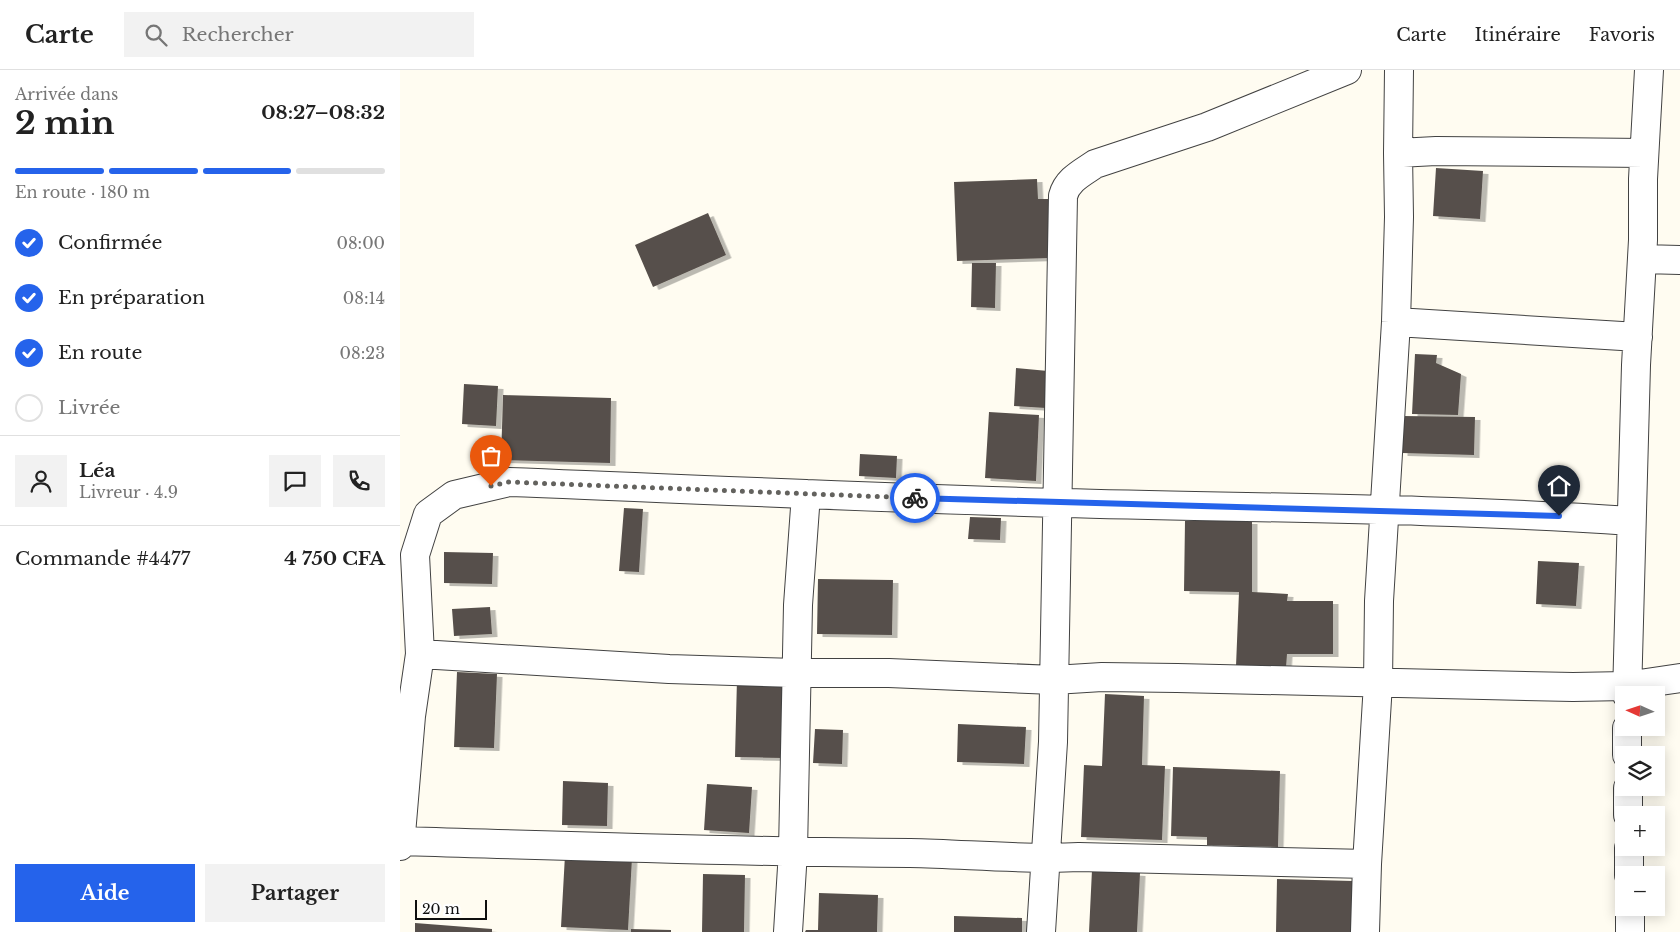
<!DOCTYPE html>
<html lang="fr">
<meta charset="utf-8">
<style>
:root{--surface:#fff;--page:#f2f2f2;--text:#222;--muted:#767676;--line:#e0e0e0;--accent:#2563eb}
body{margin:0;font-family:"Libre Baskerville",serif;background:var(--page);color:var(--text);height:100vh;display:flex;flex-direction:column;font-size:19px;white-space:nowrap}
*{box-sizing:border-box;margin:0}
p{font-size:16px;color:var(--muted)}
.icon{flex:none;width:28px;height:28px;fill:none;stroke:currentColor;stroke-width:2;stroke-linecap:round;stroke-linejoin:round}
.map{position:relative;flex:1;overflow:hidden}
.panel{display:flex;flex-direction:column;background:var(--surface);width:400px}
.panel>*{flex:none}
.needle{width:32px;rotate:273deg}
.tools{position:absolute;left:1215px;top:616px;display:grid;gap:10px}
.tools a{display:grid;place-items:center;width:50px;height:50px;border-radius:0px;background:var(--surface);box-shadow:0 2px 12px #0003;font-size:25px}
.scale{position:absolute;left:15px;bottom:12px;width:72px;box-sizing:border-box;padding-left:5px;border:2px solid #0f0f0f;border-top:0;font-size:14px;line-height:18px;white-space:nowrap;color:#0f0f0f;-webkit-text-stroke:4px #fff;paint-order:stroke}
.pin{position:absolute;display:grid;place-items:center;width:42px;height:42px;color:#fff;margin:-51px -21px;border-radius:50% 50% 50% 0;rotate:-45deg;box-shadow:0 0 5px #0007}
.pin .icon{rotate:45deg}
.courier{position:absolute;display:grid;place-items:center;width:50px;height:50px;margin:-25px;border:4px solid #2563eb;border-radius:50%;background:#fff;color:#222;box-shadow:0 1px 6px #0007}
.head em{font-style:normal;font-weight:700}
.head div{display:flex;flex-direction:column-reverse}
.head{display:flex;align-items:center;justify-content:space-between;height:85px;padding:0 15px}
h1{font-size:32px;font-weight:700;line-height:38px}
.bar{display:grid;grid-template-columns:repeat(4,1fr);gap:8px 5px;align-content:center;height:60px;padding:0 15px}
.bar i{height:6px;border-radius:4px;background:var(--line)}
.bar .active{background:var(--accent)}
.bar p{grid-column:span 4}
.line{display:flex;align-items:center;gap:12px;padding:0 15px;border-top:1px solid var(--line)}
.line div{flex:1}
.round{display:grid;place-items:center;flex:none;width:52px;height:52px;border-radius:0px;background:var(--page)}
ol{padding:0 15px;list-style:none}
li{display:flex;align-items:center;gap:15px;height:55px}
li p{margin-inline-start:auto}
li .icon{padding:5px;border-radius:50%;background:var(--accent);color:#fff;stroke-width:4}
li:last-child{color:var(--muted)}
li i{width:28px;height:28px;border:2px solid var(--line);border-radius:50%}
.cta{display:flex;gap:10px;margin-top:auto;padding:10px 15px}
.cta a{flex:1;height:58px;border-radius:0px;background:var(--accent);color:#fff;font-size:20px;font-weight:700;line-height:58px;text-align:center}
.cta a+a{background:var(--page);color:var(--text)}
header{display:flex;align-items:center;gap:30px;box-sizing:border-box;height:70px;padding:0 25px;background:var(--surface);border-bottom:1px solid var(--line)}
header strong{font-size:24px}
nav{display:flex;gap:28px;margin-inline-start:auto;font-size:18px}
.search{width:350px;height:45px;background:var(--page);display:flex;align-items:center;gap:12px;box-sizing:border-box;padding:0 18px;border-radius:0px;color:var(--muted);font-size:19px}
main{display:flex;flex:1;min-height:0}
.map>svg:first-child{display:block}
.building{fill:#57504b;filter:url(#shadow)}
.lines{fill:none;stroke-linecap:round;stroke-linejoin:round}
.minor-casing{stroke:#424242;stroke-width:30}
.minor{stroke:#fff;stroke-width:28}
.done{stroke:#63625e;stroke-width:5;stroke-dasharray:0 9}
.route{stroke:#2563eb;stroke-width:6}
</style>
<header>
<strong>Carte</strong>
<div class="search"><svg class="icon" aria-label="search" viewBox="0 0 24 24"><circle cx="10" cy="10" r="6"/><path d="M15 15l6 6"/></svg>Rechercher</div>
<nav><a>Carte</a><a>Itinéraire</a><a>Favoris</a></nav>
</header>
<main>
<section class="panel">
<div class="head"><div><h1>2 min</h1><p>Arrivée dans</p></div><em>08:27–08:32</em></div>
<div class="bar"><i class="active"></i><i class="active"></i><i class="active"></i><i></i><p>En route · 180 m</p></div>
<ol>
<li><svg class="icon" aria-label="check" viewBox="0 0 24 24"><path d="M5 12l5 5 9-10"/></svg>Confirmée<p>08:00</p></li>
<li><svg class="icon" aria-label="check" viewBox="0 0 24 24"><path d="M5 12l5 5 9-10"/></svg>En préparation<p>08:14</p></li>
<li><svg class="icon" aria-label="check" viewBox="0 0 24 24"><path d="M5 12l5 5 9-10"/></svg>En route<p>08:23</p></li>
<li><i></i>Livrée</li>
</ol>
<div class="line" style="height:90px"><a class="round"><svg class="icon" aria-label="person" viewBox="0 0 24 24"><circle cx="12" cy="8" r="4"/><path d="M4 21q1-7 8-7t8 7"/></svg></a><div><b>Léa</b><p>Livreur · 4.9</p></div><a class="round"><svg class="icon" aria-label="chat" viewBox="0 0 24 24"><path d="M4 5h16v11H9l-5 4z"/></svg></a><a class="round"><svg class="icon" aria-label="phone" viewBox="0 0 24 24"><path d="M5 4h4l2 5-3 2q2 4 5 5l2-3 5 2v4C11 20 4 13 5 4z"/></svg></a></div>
<div class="line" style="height:65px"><div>Commande #4477</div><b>4 750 CFA</b></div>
<div class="cta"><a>Aide</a><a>Partager</a></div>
</section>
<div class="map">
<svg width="1280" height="862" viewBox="0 0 1280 862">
<defs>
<filter id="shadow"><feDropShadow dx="5.5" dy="3" stdDeviation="0" flood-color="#0004"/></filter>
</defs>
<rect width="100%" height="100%" fill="#fffcf1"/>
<path class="building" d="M 1036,98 L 1083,101 L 1080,149 L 1033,146 Z
M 637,109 L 638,129 L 649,129 L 651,188 L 557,191 L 554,112 Z
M 308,143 L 326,185 L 253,217 L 235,175 Z
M 572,193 L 596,193 L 595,238 L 571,237 Z
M 1015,284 L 1037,285 L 1036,293 L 1061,304 L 1058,345 L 1012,344 Z
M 616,298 L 648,301 L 646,338 L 614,336 Z
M 64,314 L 98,316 L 96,356 L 62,354 Z
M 103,325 L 211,328 L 210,393 L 101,390 Z
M 589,342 L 639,345 L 636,411 L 585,408 Z
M 1003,346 L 1075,347 L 1074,385 L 1002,383 Z
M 460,384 L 497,386 L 496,408 L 459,406 Z
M 224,438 L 243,439 L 239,502 L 219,501 Z
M 570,447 L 601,448 L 600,470 L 568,469 Z
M 785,451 L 852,451 L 852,522 L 888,524 L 887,531 L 933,531 L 933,584 L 887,584 L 886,598 L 836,596 L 839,522 L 784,521 Z
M 44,482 L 93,483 L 92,514 L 44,513 Z
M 1138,491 L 1179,493 L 1176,536 L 1136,534 Z
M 418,509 L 493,510 L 492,565 L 417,564 Z
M 90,537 L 92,564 L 54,566 L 52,539 Z
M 57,602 L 97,604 L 94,678 L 54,677 Z
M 337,609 L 385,611 L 383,688 L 335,687 Z
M 705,624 L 744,626 L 742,695 L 765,696 L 762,770 L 681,767 L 684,695 L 702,696 Z
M 558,654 L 626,657 L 624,694 L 557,692 Z
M 415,659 L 443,660 L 442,694 L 413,693 Z
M 773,697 L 880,701 L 878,777 L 807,775 L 807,767 L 771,766 Z
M 163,711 L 208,713 L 207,756 L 162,755 Z
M 307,714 L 352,717 L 349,763 L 304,760 Z
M 165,785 L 232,788 L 228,860 L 161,857 Z
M 692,800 L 740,803 L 737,862 L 689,862 Z
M 303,804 L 345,805 L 344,862 L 302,862 Z
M 877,809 L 953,811 L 952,862 L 876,862 Z
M 419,823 L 478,825 L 477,862 L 405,862 L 406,860 L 418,860 Z
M 554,846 L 622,848 L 622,862 L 554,862 Z
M 15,853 L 92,859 L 92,862 L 15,862 Z
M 231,859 L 271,860 L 271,862 L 231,862 Z"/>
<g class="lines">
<g class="minor-casing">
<path id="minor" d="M 998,83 L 1036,81 L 1244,83
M 1242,189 L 1280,190
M 996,252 L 1238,267
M 20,584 L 15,485 L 28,444 L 54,425 L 109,412 C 293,419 478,428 662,433 C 852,438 1042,438 1231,451
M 1227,625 L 1236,295 L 1243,170 L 1243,109 L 1249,0
M 1227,658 L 1227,685
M 1228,718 L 1228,745
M 0,771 C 170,776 340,782 510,783 C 566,784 623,790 679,787 L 967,794
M 0,776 L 11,646 L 20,584 L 269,599 L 396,603 L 489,603 L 654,610 L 702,607 L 777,608 L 1173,617 L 1226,616 L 1280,608
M 1229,778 L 1229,805
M 1230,838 L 1230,862
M 388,862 L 393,781 L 398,535 L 406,424
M 641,862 L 653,672 L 663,126 C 667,110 682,103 695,94 L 807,57 L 947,0
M 965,862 L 967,794 L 978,613 L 979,531 L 996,252 L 999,147 L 998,83 L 999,0"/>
</g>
<use href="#minor" class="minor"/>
</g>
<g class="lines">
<path class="done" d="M 91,416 L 109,412 L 515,428"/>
<path class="route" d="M 515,428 L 1159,446"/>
</g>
</svg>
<div class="tools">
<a><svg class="needle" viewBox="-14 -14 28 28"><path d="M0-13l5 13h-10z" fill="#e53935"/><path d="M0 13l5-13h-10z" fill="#767676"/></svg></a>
<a><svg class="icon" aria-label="layers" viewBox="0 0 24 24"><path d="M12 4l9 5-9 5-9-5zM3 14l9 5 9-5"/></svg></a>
<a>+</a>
<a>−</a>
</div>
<div class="scale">20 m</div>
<div class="pin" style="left:91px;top:416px;background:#ea580c"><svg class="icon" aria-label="bag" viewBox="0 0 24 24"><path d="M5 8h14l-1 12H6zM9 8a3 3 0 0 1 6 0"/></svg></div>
<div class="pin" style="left:1159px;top:446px;background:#1f2937"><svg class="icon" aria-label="home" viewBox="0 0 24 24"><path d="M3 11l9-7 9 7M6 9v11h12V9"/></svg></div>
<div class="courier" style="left:515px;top:428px"><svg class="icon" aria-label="bike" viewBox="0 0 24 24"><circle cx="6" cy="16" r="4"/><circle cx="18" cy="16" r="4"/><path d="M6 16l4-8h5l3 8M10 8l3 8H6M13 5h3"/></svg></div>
</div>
</main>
